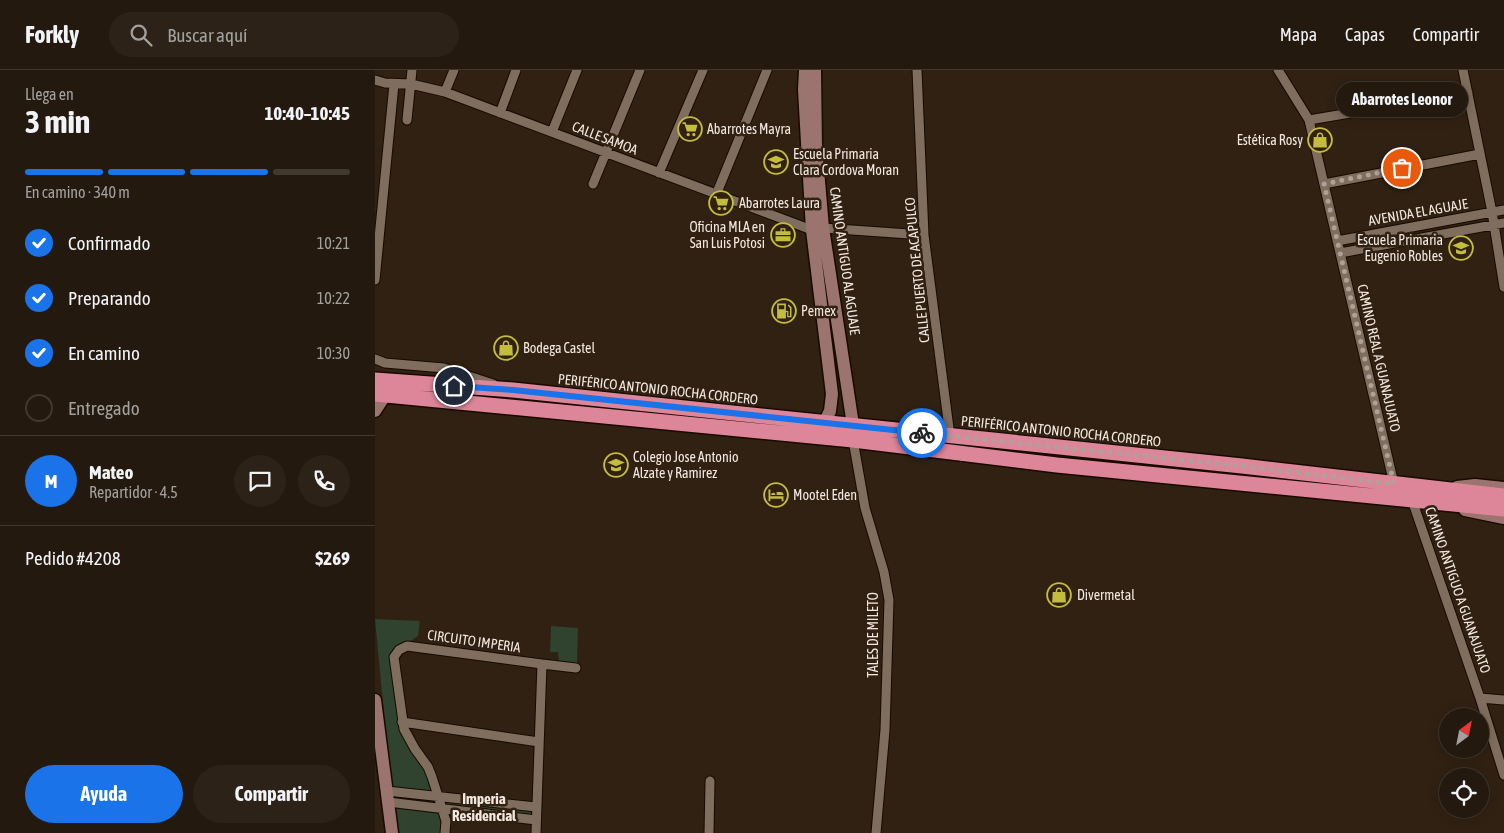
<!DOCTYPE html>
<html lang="es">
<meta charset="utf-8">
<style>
:root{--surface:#24190e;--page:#2c2217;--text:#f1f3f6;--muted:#a3a09e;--line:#41382e;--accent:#1a73e8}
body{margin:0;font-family:"Asap Condensed",sans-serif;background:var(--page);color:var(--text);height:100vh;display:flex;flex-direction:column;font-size:19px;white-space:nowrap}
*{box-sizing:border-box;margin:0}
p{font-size:16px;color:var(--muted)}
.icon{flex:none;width:28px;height:28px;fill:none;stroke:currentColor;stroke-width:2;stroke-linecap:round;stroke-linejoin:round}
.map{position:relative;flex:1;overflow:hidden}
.side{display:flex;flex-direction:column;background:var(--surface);width:375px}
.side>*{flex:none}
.needle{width:32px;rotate:32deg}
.controls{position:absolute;left:1064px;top:638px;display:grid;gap:10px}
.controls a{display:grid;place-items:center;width:50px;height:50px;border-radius:50%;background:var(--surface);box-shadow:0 2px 12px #0003,0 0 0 1px var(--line);font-size:25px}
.pin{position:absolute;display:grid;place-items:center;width:42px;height:42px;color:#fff;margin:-21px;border:2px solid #fff;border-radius:50%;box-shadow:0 1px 5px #0007}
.courier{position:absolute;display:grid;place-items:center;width:50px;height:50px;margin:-25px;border:4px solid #1a73e8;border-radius:50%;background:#fff;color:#222;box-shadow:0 1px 6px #0007}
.bubble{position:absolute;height:35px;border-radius:18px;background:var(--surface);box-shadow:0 2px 12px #0003,0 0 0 1px var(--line);font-size:16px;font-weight:700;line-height:35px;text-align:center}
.headline em{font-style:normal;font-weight:700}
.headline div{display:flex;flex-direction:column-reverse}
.headline{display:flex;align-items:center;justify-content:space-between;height:85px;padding:0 25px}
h1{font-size:32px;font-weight:700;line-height:38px}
.bar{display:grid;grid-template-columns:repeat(4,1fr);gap:8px 5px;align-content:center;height:60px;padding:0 25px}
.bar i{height:6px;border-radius:4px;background:var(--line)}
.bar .selected{background:var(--accent)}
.bar p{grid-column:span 4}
.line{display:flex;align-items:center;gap:12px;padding:0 25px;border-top:1px solid var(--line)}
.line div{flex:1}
.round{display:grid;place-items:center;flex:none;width:52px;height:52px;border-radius:26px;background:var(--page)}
ol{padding:0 25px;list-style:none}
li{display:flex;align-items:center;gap:15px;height:55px}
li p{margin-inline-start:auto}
li .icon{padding:5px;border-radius:50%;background:var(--accent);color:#fff;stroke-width:4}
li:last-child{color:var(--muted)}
li i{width:28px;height:28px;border:2px solid var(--line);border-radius:50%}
.button{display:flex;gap:10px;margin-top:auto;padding:10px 25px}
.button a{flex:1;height:58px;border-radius:30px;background:var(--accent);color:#fff;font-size:20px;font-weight:700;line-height:58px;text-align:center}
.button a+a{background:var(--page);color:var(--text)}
header{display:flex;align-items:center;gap:30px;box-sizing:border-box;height:70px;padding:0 25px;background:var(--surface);border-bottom:1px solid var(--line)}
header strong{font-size:24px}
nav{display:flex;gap:28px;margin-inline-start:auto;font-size:18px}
.search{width:350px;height:45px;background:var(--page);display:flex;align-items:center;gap:12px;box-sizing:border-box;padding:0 18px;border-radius:28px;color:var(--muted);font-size:19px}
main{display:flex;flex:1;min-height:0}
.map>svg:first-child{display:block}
.green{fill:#2f432e}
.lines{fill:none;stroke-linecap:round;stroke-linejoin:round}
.street-casing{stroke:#170a01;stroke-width:11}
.secondary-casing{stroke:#170a01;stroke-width:15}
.highway-casing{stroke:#170a01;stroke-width:18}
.street{stroke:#7f6d5d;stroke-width:9}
.secondary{stroke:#9c746f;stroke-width:12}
.highway{stroke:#de8699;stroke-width:15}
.done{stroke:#aea298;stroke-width:5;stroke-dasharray:0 9}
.route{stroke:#1a73e8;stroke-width:6}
.labels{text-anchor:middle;stroke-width:5;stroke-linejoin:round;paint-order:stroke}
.poi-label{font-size:14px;fill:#f2e8df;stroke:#302113;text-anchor:start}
.street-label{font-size:14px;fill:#f2e8df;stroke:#302113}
.neighbourhood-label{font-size:15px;font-weight:bold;fill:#f2e8df;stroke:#302113}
</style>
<header>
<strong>Forkly</strong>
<div class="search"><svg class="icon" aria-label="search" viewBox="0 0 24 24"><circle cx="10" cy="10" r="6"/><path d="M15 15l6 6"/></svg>Buscar aquí</div>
<nav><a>Mapa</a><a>Capas</a><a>Compartir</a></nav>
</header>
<main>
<section class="side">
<div class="headline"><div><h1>3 min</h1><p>Llega en</p></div><em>10:40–10:45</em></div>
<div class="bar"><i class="selected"></i><i class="selected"></i><i class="selected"></i><i></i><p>En camino · 340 m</p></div>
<ol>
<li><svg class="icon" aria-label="check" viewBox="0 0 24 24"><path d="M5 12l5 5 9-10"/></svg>Confirmado<p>10:21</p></li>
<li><svg class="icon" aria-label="check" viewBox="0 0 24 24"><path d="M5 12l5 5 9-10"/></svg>Preparando<p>10:22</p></li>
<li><svg class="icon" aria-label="check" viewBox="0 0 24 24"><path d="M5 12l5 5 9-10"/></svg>En camino<p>10:30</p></li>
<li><i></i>Entregado</li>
</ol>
<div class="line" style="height:90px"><b class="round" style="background:var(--accent);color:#fff">M</b><div><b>Mateo</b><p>Repartidor · 4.5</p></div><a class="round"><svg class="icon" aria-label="chat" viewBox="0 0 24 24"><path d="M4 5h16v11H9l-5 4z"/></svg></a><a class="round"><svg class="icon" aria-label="phone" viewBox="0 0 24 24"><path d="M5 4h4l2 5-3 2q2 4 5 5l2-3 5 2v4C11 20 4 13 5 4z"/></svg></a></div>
<div class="line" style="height:65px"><div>Pedido #4208</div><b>$269</b></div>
<div class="button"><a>Ayuda</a><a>Compartir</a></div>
</section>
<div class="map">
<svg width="1129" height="763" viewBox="0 0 1129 763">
<rect width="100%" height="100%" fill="#302113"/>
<path class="green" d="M 0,549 L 45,551 L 43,566 L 31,574 L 22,578 L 25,651 L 45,688 L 59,723 L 16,717 Z
M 176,556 L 203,558 L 202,594 L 184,592 L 183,582 L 175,582 Z
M 71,731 L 155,741 L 157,744 L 155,745 L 70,735 Z
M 20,736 L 65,743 L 68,750 L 66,763 L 22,763 Z"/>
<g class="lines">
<g class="street-casing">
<path id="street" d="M 542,0 L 549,165 L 575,366
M 903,0 L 934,50 L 1019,414
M 1088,0 L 1117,142 L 1129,217
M 0,10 L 10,13 L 36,14 L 70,22 L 437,160 L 448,158 L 549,165
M 70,22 L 79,0
M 125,43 L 141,0
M 32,50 L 37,0
M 934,50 L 1093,23
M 177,62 L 202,0
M 284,103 L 328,0
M 218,114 L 265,0
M 949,114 L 1105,84
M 341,125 L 392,0
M 962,171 L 1129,140
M 965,183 L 1129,153
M 0,210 L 19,14
M 0,289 L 10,293 L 69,298 L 118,314
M 478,370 L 490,438 L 509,502 L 514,530 L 510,660 L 501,763
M 1037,430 L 1105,628 L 1129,705
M 167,594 L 201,598
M 1105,628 L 1129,630
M 27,652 L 164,672
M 12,721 L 161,737
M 13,732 L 161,750
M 70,763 L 71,751 L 57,707 L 53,697 L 40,679 L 29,659 L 19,587 L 24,580 L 32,576 L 167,594 L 161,763
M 334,763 L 335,711"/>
</g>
<g class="secondary-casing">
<path id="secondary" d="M 430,0 L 429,20 L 437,160 L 457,324 L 455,341 L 449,353
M 440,0 L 441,76 L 448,158 L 478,355
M 0,341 L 11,324
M 1082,417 L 1100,415 L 1129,418
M 1090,440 L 1129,448
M 0,630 L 17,763"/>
</g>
<g class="highway-casing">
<path id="highway" d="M 0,310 L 138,320 L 867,396 L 1129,426
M 0,324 L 478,370 L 682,395 L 1129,439"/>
</g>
<use href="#street" class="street"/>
<use href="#secondary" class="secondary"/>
<use href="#highway" class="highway"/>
</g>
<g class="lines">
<path class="done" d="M 547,363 L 867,396 L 1019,414 L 949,114 L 1027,98"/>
<path class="route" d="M 79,316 L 138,320 L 547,363"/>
</g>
<defs>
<g id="supermarket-ring" transform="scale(1.25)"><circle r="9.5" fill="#302113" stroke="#c4bc3d" stroke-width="1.5"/><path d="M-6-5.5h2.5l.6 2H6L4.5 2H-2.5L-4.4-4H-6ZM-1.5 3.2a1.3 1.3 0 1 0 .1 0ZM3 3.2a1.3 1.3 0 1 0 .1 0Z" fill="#c4bc3d"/></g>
<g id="shop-ring" transform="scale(1.25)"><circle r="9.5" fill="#302113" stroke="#c4bc3d" stroke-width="1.5"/><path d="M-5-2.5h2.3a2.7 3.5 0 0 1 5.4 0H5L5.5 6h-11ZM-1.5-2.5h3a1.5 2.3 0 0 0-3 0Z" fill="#c4bc3d"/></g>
<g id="school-ring" transform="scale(1.25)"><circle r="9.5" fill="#302113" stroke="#c4bc3d" stroke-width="1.5"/><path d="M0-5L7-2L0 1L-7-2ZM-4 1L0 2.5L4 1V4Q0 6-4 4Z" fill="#c4bc3d"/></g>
<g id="office-ring" transform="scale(1.25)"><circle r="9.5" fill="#302113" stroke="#c4bc3d" stroke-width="1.5"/><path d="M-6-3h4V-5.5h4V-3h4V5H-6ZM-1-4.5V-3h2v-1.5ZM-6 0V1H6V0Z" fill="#c4bc3d"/></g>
<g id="fuel-ring" transform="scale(1.25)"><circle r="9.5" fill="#302113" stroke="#c4bc3d" stroke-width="1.5"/><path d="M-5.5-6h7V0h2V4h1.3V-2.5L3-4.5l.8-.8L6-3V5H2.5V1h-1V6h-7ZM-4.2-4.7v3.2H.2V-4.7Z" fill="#c4bc3d"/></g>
<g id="hotel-ring" transform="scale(1.25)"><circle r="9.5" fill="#302113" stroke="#c4bc3d" stroke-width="1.5"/><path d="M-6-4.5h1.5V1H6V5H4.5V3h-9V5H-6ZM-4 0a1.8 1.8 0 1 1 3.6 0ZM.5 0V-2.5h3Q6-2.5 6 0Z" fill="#c4bc3d"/></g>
</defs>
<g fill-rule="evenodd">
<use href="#supermarket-ring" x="315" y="59"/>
<use href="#shop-ring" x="945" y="70"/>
<use href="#school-ring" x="401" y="92"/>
<use href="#supermarket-ring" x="346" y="133"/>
<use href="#office-ring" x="408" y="165"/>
<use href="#school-ring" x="1086" y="178"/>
<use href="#fuel-ring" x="409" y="241"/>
<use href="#shop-ring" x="131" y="278"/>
<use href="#school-ring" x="241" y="395"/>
<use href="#hotel-ring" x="401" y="425"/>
<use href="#shop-ring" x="684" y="525"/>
</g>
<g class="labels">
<g class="poi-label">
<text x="332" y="64">Abarrotes Mayra</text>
<text x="928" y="75" text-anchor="end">Estética Rosy</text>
<text x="418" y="89">Escuela Primaria<tspan x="418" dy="16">Clara Cordova Moran</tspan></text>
<text x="364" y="138">Abarrotes Laura</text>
<text x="390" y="162" text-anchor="end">Oficina MLA en<tspan x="390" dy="16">San Luis Potosi</tspan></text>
<text x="1068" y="175" text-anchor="end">Escuela Primaria<tspan x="1068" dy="16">Eugenio Robles</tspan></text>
<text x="426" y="246">Pemex</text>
<text x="148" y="283">Bodega Castel</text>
<text x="258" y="392">Colegio Jose Antonio<tspan x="258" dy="16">Alzate y Ramirez</tspan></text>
<text x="418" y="430">Mootel Eden</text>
<text x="702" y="530">Divermetal</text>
</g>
<g class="street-label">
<text transform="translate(230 68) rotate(21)" y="5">CALLE SAMOA</text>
<text transform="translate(1043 142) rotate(-10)" y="5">AVENIDA EL AGUAJE</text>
<text transform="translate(470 191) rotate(82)" y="5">CAMINO ANTIGUO AL AGUAJE</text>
<text transform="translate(542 200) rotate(-96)" y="5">CALLE PUERTO DE ACAPULCO</text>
<text transform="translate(1004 288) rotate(77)" y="5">CAMINO REAL A GUANAJUATO</text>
<text transform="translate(283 319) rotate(6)" y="5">PERIFÉRICO ANTONIO ROCHA CORDERO</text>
<text transform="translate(686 361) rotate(6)" y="5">PERIFÉRICO ANTONIO ROCHA CORDERO</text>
<text transform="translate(1083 520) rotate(71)" y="5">CAMINO ANTIGUO A GUANAJUATO</text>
<text transform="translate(498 565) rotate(-90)" y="5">TALES DE MILETO</text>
<text transform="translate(99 571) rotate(8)" y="5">CIRCUITO IMPERIA</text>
</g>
<g class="neighbourhood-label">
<text x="109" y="734">Imperia<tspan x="109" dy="17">Residencial</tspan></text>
</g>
</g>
</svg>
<div class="controls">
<a><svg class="needle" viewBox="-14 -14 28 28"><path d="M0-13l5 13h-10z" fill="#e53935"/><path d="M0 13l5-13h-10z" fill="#a3a09e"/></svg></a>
<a><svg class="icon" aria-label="locate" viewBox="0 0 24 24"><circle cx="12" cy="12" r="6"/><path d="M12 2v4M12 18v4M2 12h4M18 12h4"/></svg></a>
</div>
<div class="pin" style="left:1027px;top:98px;background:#ea580c"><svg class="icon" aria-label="bag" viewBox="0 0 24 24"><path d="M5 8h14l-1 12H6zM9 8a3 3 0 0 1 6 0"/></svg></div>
<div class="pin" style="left:79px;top:316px;background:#1f2937"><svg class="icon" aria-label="home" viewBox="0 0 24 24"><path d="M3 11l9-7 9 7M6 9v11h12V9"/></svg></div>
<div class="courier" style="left:547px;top:363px"><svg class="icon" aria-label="bike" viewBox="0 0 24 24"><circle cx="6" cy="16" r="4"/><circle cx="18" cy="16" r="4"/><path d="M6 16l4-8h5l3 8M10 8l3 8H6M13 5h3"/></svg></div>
<div class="bubble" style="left:961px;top:12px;width:132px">Abarrotes Leonor</div>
</div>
</main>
